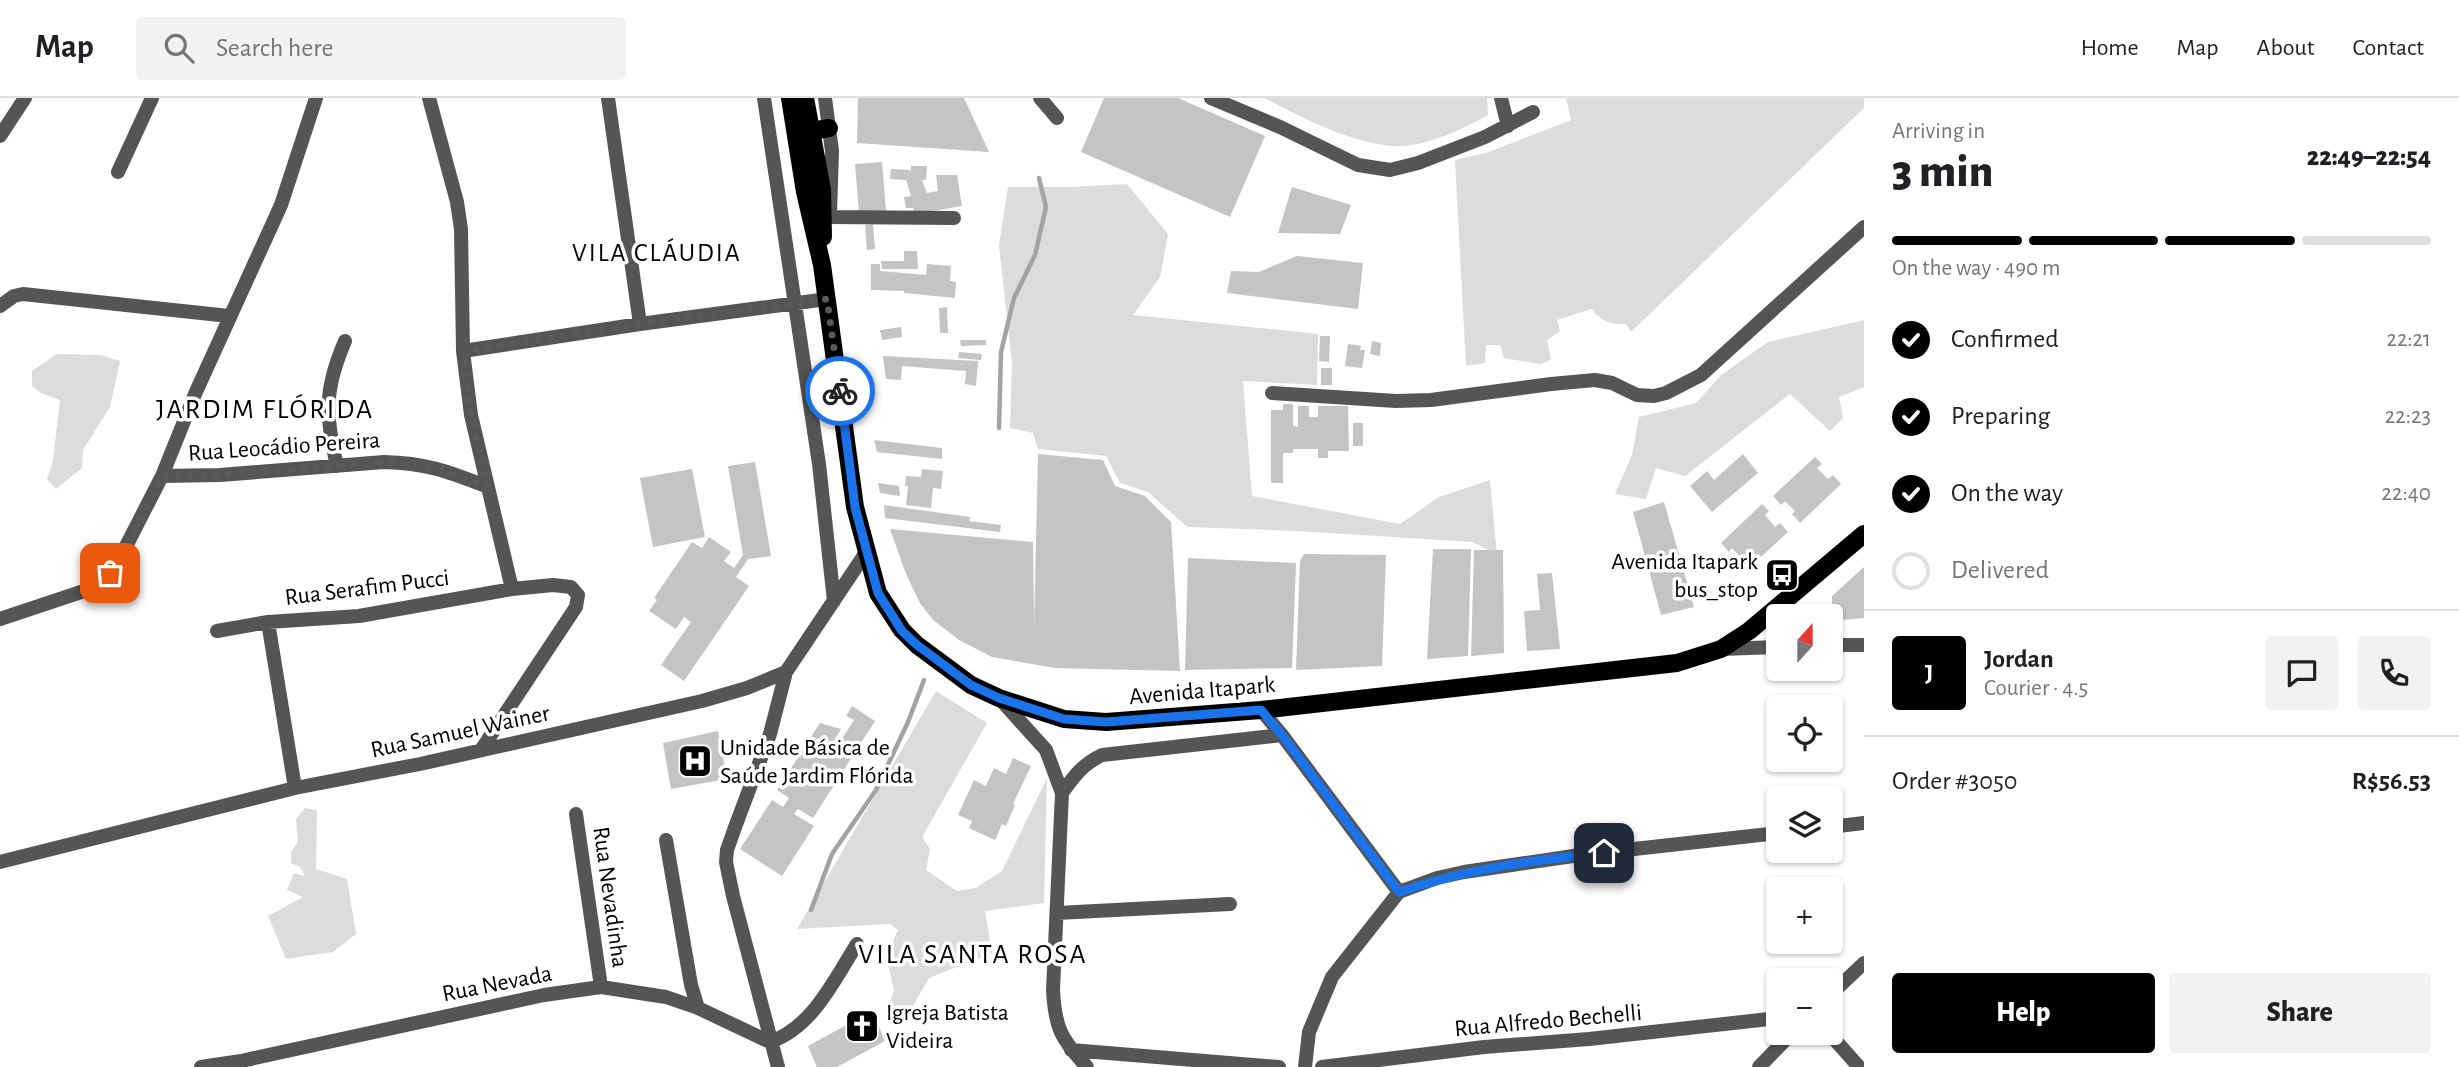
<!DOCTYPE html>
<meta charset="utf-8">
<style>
:root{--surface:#fff;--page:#f2f2f2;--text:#202124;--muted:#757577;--line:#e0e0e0;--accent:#000}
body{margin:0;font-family:"Alegreya Sans",sans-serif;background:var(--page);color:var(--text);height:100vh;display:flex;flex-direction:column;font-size:26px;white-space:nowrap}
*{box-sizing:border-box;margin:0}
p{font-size:23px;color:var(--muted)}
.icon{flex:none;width:38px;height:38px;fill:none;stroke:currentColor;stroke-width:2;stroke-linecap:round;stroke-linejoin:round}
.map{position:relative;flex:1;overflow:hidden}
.panel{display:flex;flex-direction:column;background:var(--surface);width:595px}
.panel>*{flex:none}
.needle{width:46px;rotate:21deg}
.tools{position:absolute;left:1766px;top:506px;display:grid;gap:14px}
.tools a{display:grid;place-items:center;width:77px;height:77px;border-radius:7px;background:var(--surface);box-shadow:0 2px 5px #0004;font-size:35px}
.pin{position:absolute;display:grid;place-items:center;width:60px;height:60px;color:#fff;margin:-30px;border-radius:14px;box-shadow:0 4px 10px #0006}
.courier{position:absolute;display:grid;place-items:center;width:70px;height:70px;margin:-35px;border:5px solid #1a73e8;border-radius:50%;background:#fff;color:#222;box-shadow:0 2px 9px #0007}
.head em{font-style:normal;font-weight:800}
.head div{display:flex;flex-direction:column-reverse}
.head{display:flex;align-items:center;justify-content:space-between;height:119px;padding:0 28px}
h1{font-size:46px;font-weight:800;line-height:52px}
.bar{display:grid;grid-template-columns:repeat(4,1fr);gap:10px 7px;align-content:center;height:84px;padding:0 28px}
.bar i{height:9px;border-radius:5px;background:var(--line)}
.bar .current{background:var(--accent)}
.bar p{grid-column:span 4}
.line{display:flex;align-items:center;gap:18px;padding:0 28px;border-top:2px solid var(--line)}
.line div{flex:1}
.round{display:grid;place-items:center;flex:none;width:74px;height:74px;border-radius:7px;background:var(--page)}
ol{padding:0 28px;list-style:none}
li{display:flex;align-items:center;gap:21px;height:77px}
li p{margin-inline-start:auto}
li .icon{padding:7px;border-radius:50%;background:var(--accent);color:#fff;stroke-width:4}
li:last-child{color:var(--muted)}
li i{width:38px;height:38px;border:4px solid var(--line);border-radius:50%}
.button{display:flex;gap:14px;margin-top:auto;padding:14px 28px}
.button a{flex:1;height:80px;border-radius:7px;background:var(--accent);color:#fff;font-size:28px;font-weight:800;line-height:80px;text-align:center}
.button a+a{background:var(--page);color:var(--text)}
header{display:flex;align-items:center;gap:42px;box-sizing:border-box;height:98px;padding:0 35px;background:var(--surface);border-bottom:2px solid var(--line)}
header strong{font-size:33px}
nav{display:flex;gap:38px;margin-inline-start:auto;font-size:24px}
.search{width:490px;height:63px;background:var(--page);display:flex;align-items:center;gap:18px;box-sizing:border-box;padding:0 24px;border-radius:7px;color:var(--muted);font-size:26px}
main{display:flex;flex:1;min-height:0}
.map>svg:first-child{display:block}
.green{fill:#dcdcdc}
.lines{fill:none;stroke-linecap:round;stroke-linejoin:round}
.stream{stroke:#a3a3a3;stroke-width:4.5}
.building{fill:#c4c4c4}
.minor{stroke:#555;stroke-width:14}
.major{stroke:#000;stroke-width:18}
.done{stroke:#595959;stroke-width:7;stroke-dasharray:0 12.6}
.route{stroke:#1a73e8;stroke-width:9}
.labels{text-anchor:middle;stroke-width:7;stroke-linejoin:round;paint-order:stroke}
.street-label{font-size:24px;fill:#000;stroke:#fff}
.poi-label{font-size:24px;fill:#000;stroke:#fff;text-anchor:start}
.neighbourhood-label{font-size:26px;letter-spacing:2px;fill:#000;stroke:#fff}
.quarter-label{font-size:28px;letter-spacing:2px;fill:#000;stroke:#fff}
</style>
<header>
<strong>Map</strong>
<div class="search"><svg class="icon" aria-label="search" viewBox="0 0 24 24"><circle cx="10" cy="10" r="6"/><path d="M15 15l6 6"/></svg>Search here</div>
<nav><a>Home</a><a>Map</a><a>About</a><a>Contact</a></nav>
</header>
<main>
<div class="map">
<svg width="1864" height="969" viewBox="0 0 1864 969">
<rect width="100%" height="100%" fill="#fff"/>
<path class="green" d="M 1264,0 L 1487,0 L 1488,17 C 1462,32 1421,51 1390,48 C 1346,43 1303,20 1264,0 Z
M 1566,0 L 1864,0 L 1864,10 L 1631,234 L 1626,226 C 1607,226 1604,224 1591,211 L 1557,222 L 1560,233 L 1547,242 L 1551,262 L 1540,266 L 1504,260 L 1500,247 L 1486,247 L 1485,265 L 1466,268 L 1455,62 L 1486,55 L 1571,22 Z
M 1127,86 L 1168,136 L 1160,179 L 1133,217 L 1318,236 L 1317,287 L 1243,283 L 1252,398 L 1400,426 L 1439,399 L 1490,382 L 1497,457 L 1473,444 L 1296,433 L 1187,429 L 1148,394 L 1120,385 L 1106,358 L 1038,351 L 1033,335 L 1010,330 L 1012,265 L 999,147 L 1008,89 L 1068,89 Z
M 1864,222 L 1864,289 L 1839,299 L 1843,320 L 1830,333 L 1790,296 L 1685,378 L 1656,370 L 1646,401 L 1615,396 L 1632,357 L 1639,319 L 1696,305 L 1721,277 L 1768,244 Z
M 57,256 L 100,257 L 120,263 L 110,309 L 83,352 L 82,370 L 56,391 L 47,381 L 53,363 L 60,302 L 41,295 L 32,288 L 32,273 Z
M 936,593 L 987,625 L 922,739 L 930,751 L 926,772 L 957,793 L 976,790 L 1002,773 L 1047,680 L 1044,805 L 985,813 L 992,855 L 929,880 L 910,913 L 885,916 L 894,892 L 886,859 L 898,832 L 890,826 L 797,831 Z
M 305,710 L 317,712 L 316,771 L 347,781 L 356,836 L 333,854 L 286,861 L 268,818 L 303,799 L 287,792 L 294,775 L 305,778 L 300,769 L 291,765 L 291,754 L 298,744 L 296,721 Z"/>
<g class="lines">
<path class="stream" d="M 999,330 L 1001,254 L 1014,200 L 1035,157 L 1046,109 L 1039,80
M 811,812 L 832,756 L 876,692 L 908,624 L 924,582"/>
</g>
<path class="building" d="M 858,0 L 964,0 L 989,54 L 857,45 Z
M 1104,0 L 1178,0 L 1265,38 L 1230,119 L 1081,54 Z
M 882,64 L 886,113 L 859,115 L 855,66 Z
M 911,68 L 927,68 L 926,82 L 922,82 L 927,95 L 938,93 L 936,77 L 957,77 L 962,108 L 915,116 L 913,110 L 906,110 L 904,99 L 911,98 L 906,82 L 890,81 L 891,71 L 911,72 Z
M 1292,89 L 1351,107 L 1340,136 L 1278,135 Z
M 873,126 L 875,151 L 867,152 L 865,127 Z
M 904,153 L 917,153 L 918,171 L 882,171 L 881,163 L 904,163 Z
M 1297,158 L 1363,165 L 1358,211 L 1227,195 L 1231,173 L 1259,174 Z
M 871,166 L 880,166 L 880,173 L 926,177 L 927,166 L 951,168 L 950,183 L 956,184 L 955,200 L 904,195 L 904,193 L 871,192 Z
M 947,209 L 948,235 L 940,235 L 939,210 Z
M 901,229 L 902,239 L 882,242 L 880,232 Z
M 1320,238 L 1330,238 L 1329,264 L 1319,263 Z
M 960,242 L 986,242 L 986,247 L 961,248 Z
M 1372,243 L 1381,245 L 1380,258 L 1370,256 Z
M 1348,246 L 1361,248 L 1360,252 L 1365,252 L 1362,270 L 1345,268 Z
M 959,254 L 982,256 L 981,262 L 958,260 Z
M 883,258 L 978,263 L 976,288 L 965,286 L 966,273 L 902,268 L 901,282 L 886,281 Z
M 1321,270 L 1332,270 L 1332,287 L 1321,287 Z
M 1283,306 L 1293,306 L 1293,328 L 1298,329 L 1298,308 L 1309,308 L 1309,319 L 1318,319 L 1318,308 L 1348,308 L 1349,353 L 1328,353 L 1328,360 L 1318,360 L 1318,351 L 1293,351 L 1293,355 L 1283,355 L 1283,385 L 1271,385 L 1271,312 L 1283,312 Z
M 1353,325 L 1363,325 L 1363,348 L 1353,348 Z
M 874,342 L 942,350 L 942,361 L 877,354 Z
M 1038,356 L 1103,362 L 1115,388 L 1145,398 L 1171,424 L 1180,573 L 1055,570 L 992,559 L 959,542 L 933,522 L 920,505 L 906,476 L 890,431 L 1033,444 L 1034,528 Z
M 1743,356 L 1758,375 L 1712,414 L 1690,388 L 1707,373 L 1714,382 Z
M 1815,359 L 1822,366 L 1817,370 L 1828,381 L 1833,377 L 1841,386 L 1800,425 L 1792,416 L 1795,413 L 1785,403 L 1781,407 L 1773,398 Z
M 755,364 L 771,458 L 748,461 L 736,479 L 749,488 L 684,583 L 661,567 L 691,524 L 684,519 L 676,531 L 649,513 L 657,502 L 654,500 L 692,444 L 702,450 L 709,439 L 731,454 L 724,463 L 734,470 L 743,457 L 728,368 Z
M 692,371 L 705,439 L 653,449 L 640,380 Z
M 922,371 L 943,373 L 941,391 L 933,390 L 931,410 L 906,407 L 908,388 L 905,388 L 906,378 L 921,379 Z
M 878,385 L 899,388 L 900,398 L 880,395 Z
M 1664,404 L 1694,509 L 1661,517 L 1633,414 Z
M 1762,406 L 1769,413 L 1765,417 L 1775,429 L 1780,425 L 1788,434 L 1747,472 L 1739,464 L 1742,461 L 1732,450 L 1729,454 L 1721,445 Z
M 884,407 L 970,419 L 969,423 L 1001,427 L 1000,434 L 885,420 Z
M 1433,451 L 1471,451 L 1468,558 L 1427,561 Z
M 1474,452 L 1503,452 L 1504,555 L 1471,558 Z
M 1304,456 L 1386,457 L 1382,568 L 1296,572 L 1300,463 Z
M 1188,460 L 1296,465 L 1292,570 L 1185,572 Z
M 1864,469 L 1864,520 L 1841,522 L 1832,511 L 1832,498 Z
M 1552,475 L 1560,551 L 1527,553 L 1524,513 L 1540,512 L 1537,476 Z
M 852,608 L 875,623 L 813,720 L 798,711 L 794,716 L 814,728 L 782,778 L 740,751 L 772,702 L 783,709 L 789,700 L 777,692 L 820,625 L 841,631 L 832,646 L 837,649 L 854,622 L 846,618 Z
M 718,633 L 727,681 L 671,691 L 663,645 Z
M 1013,660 L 1031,668 L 1013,706 L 1015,707 L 1006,728 L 1002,726 L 995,742 L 969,730 L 972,723 L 958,717 L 974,682 L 986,688 L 994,670 L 1006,676 Z
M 872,913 L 885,943 L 837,969 L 817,969 L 808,948 Z"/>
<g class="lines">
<path class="minor" d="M 429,0 L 457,104 L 461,131 L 463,253 L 471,317 L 512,491
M 608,0 L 640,226
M 764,0 L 819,366 L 834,503
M 825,0 L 832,53 L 830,115
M 1040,0 L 1057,20
M 1211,0 L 1280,29 L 1358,67 L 1390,72 L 1418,65 L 1485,39 L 1533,14
M 1501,0 L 1508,28
M 0,38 L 25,0
M 118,74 L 152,0
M 830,119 L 954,120
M 0,208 L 14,198 L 23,196 L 229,218
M 463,253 L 640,226 L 827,201
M 1272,295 L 1396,303 L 1431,302 L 1551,286 L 1595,282 L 1612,285 L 1637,297 L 1654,298 L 1666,295 L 1701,277 L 1864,129
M 337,368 C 325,317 324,292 345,243
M 162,378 L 220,377 L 384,364 C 427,365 449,374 488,389
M 0,521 L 87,492 L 110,475 L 119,462 L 162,378 L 195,296 L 281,107 L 316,0
M 217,533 L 268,524
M 1830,547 L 1864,547
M 1721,551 L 1778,549
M 1000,601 L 1046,652 L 1062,695 L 1053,892 C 1055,930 1061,941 1087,969
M 1261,612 L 1282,637 L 1399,794
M 295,690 L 268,524 L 359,518 L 512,491 L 553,487 L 571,489 L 578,497 L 576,509 L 481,652
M 1062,695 C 1074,678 1083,666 1102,657 L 1282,637
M 576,716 L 601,889
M 1830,729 L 1864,725
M 666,742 L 691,887 L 698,910
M 0,764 L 295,690 L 420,666 L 702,603 L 747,590 L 786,574 L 867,453
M 1057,815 L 1230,806
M 1830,897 L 1864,865
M 1828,934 L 1859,969
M 770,944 C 813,929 834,882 857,846
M 1071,952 L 1279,969
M 201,969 L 241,963 L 544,897 L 601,889 L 666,899 L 698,910 L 770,944
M 778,969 L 733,798 L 726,764 L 727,752 L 734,732 L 770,636 L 786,574
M 1305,969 L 1309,934 L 1332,879 L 1399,794 L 1437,780 L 1464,774 L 1580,757 L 1778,735
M 1322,969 L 1484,949 L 1589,941 L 1778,920
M 1759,969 L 1793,934"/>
<path class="major" d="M 790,0 L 805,94 L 822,167 L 855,409 L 878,495 L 902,532 L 917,547 L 971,587 L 999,600 L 1064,621 L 1106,624 L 1261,612 L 1677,565 L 1721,551 L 1749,533 L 1864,436
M 805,0 L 822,92 L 823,139
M 799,35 L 829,30"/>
</g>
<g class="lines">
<path class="done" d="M 110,475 L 128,446 L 162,378 L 220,377 L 384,364 C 427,365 449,374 488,389 L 471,317 L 463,253 L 640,226 L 827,201 L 840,293"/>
<path class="route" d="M 840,293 L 855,409 L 878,495 L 902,533 L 917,547 L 971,587 L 999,600 L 1064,621 L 1106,624 L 1261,612 L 1282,637 L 1399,794 C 1465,771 1534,762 1604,755"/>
</g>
<defs>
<g id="bus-square" transform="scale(1.75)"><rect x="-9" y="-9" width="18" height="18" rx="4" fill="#000" stroke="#fff"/><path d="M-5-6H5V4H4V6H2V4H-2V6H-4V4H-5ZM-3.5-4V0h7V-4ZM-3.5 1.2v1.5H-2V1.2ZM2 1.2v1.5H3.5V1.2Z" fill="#fff"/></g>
<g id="hospital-square" transform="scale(1.75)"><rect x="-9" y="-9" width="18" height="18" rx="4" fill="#000" stroke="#fff"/><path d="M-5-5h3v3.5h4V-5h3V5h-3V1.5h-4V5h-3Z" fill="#fff"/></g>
<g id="church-square" transform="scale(1.75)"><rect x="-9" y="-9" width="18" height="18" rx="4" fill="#000" stroke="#fff"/><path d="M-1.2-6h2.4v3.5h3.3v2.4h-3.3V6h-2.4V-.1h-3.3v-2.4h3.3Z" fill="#fff"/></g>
</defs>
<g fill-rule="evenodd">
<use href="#bus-square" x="1782" y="477"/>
<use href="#hospital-square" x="695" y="663"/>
<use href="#church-square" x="862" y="928"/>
</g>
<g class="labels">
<g class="street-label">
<text transform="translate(284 348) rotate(-4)" y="8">Rua Leocádio Pereira</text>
<text transform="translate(367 489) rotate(-7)" y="8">Rua Serafim Pucci</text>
<text transform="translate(1202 592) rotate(-5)" y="8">Avenida Itapark</text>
<text transform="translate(460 633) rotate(-12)" y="8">Rua Samuel Wainer</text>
<text transform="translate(611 799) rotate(82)" y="8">Rua Nevadinha</text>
<text transform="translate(497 885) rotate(-11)" y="8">Rua Nevada</text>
<text transform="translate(1548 922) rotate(-5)" y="8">Rua Alfredo Bechelli</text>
</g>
<g class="poi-label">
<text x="1758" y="471" text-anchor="end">Avenida Itapark<tspan x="1758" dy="28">bus_stop</tspan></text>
<text x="720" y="657">Unidade Básica de<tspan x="720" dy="28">Saúde Jardim Flórida</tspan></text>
<text x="886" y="922">Igreja Batista<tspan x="886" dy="28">Videira</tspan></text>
</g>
<g class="neighbourhood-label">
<text x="657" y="163">VILA CLÁUDIA</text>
</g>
<g class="quarter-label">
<text x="265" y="320">JARDIM FLÓRIDA</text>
<text x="973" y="865">VILA SANTA ROSA</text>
</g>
</g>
</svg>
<div class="tools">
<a><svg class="needle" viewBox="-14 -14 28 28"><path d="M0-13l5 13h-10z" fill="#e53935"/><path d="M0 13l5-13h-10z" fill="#757577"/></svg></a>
<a><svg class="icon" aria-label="locate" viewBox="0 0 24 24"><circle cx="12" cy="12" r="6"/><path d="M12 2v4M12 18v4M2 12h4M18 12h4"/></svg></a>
<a><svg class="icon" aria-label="layers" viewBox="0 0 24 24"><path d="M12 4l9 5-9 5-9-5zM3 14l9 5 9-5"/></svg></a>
<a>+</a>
<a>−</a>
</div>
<div class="pin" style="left:110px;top:475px;background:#ea580c"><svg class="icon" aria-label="bag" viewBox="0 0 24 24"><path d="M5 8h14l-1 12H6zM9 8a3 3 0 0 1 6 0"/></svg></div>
<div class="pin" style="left:1604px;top:755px;background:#1f2937"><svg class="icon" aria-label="home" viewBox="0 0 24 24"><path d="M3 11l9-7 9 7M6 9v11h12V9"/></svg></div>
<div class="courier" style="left:840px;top:293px"><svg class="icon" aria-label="bike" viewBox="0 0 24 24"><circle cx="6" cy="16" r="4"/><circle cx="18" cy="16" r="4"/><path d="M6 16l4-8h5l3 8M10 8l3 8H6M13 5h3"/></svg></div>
</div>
<section class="panel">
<div class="head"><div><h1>3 min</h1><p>Arriving in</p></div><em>22:49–22:54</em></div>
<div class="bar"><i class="current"></i><i class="current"></i><i class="current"></i><i></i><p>On the way · 490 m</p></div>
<ol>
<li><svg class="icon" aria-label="check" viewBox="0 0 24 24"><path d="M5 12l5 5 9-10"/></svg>Confirmed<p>22:21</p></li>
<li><svg class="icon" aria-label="check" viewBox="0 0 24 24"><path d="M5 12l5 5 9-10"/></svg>Preparing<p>22:23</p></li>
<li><svg class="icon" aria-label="check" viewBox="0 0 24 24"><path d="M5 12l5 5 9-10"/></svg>On the way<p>22:40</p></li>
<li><i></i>Delivered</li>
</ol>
<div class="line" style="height:126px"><b class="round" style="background:var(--accent);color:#fff">J</b><div><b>Jordan</b><p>Courier · 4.5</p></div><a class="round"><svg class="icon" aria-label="chat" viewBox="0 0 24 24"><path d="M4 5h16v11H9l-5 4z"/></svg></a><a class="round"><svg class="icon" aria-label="phone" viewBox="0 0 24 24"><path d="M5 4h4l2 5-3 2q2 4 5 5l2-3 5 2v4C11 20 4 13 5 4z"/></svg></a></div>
<div class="line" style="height:91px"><div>Order #3050</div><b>R$56.53</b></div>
<div class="button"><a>Help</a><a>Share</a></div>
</section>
</main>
